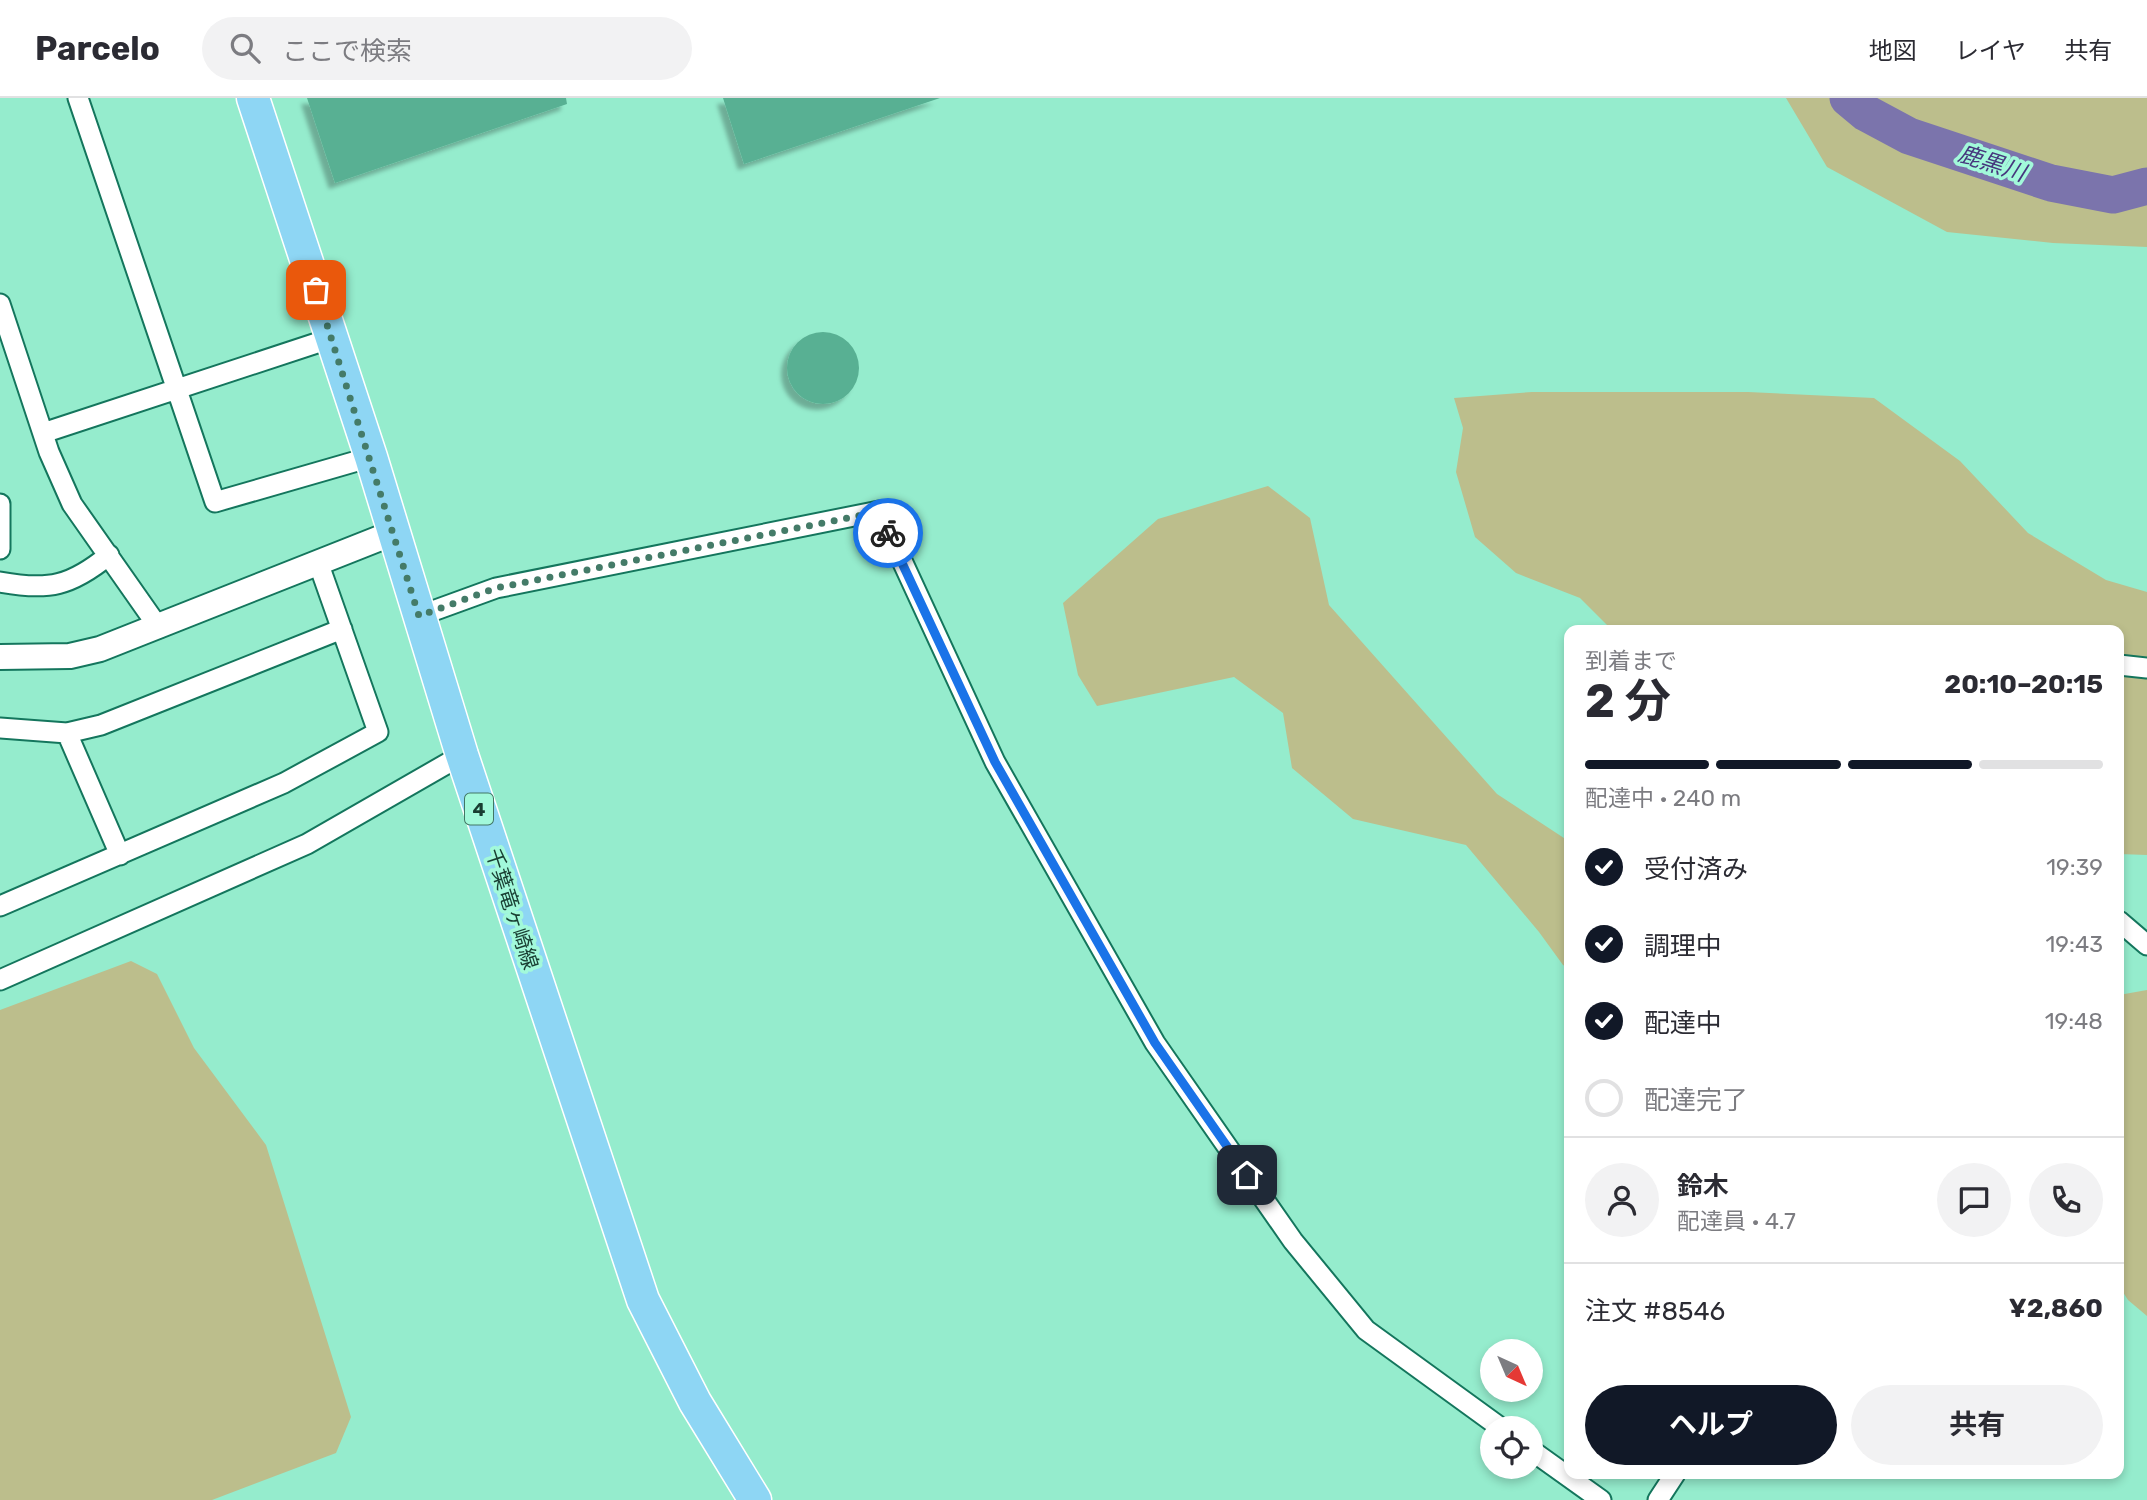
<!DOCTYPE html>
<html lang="ja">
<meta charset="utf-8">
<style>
:root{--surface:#fff;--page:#f2f2f3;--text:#2b2b33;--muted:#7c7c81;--line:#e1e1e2;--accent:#111827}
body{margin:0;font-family:Rubik,"Noto Sans JP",sans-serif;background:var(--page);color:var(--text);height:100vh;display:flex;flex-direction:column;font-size:26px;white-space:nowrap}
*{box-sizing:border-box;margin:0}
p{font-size:23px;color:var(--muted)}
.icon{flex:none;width:38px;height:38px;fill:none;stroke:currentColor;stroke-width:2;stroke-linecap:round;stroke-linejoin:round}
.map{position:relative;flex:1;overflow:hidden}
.drawer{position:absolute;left:1564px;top:527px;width:560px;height:854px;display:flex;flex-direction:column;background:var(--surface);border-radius:14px;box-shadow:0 4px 10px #0003}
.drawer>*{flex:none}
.needle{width:46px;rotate:136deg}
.fabs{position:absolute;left:1480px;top:1241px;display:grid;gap:14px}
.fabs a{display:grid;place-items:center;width:63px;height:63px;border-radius:50%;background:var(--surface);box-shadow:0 4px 10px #0003;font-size:35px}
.pin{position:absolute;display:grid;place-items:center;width:60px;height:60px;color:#fff;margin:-30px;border-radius:14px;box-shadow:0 4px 10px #0006}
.courier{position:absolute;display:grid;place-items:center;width:70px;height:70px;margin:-35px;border:5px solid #1a73e8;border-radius:50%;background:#fff;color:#222;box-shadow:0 2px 9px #0007}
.summary em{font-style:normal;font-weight:700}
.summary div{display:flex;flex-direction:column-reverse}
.summary{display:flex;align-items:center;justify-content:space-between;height:119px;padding:0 21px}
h1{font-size:46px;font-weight:700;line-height:52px}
.bar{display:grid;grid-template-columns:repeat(4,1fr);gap:10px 7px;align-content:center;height:84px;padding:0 21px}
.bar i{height:9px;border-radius:5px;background:var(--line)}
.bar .selected{background:var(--accent)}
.bar p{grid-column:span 4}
.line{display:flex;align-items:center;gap:18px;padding:0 21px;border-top:2px solid var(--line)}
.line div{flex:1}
.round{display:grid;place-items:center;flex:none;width:74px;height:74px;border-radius:37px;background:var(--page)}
ol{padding:0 21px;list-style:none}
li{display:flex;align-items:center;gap:21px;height:77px}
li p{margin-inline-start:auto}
li .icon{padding:7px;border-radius:50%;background:var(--accent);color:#fff;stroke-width:4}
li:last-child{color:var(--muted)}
li i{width:38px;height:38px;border:4px solid var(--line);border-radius:50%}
.cta{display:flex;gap:14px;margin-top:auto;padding:14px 21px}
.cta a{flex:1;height:80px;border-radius:42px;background:var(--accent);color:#fff;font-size:28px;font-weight:700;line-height:80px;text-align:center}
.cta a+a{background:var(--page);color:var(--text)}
header{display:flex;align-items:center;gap:42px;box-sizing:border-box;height:98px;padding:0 35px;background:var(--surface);border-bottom:2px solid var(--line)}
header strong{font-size:33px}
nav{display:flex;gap:38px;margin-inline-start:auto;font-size:24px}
.search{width:490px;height:63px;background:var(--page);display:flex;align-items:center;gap:18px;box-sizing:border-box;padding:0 24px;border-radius:38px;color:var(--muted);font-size:26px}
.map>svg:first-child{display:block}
.green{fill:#bcbe8c}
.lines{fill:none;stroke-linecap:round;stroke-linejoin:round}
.river{stroke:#7b74ac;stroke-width:37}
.building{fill:#59b093;filter:url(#shadow)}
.minor-casing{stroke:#14765d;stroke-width:23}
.tertiary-casing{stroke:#14765d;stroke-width:28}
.primary-casing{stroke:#fff;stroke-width:35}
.minor{stroke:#fff;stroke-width:19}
.tertiary{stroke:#fff;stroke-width:24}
.primary{stroke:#8ed6f4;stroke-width:32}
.done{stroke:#447b68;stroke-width:7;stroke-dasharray:0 12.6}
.route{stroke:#1a73e8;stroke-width:9}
.labels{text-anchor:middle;stroke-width:7;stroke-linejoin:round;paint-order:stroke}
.shield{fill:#a2f9da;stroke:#427664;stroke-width:2}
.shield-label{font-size:19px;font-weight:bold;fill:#193e32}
.street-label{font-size:21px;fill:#193e32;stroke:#a2f9da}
.water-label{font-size:23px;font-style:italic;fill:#46377d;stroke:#a2f9da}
</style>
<header>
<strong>Parcelo</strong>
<div class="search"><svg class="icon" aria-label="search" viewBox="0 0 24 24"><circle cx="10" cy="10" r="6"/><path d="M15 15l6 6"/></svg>ここで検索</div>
<nav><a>地図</a><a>レイヤ</a><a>共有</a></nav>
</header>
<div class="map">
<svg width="2147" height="1402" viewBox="0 0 2147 1402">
<defs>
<filter id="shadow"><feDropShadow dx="-6" dy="6" stdDeviation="2" flood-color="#0004"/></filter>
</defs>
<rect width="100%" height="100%" fill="#95eccd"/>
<path class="green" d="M 1786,0 L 2147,0 L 2147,149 L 2053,145 L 1947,134 L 1827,69 Z
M 1532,294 L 1748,294 L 1874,300 L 1960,363 L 2028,435 L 2106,482 L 2147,494 L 2147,757 L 2119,756 L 2119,532 L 1612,532 L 1580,500 L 1516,475 L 1475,439 L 1456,374 L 1463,330 L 1454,300 Z
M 1268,388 L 1310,420 L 1329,507 L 1497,696 L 1570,744 L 1570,871 L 1563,867 L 1539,834 L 1466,747 L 1353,721 L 1292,670 L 1283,615 L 1234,579 L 1097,608 L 1078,577 L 1063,505 L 1158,421 Z
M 131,863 L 157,876 L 194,950 L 266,1047 L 351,1319 L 336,1355 L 212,1402 L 0,1402 L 0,912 Z
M 2147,892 L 2147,1218 L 2128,1202 L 2119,1188 L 2119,897 Z"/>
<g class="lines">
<path class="river" d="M 1848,0 L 1866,15 L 1909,38 L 2051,85 L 2113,97 L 2147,88"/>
</g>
<path class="building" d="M 307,0 L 566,0 L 567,6 L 335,85 Z
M 723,0 L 940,0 L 744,66 Z
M787 270a36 36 0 1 1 72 0a36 36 0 1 1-72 0Z"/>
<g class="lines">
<g class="minor-casing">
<path id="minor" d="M 78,0 L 215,404 L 371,359
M 0,206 L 49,354 L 72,406 L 159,530
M 43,335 L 332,240
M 0,406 L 0,451
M 0,484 C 49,493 71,488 109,457
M 419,518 L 496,490 L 879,413 L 995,664 L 1155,945 L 1293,1143 L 1366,1232 L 1501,1330
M 2119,567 L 2147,570
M 0,630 L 67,635 L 101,627 L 342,531
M 67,635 L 120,757
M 0,808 L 284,685 L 378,634 L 318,464
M 2119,823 L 2147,847
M 0,882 L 307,746 L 462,657
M 1531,1352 L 1601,1402
M 1658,1402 L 1675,1376"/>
</g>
<g class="tertiary-casing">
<path id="tertiary" d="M 0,559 L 70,558 L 100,551 L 393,435"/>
</g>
<g class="primary-casing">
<path id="primary" d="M 253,0 L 371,359 L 462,657 L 643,1202 L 695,1304 L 755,1402"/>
</g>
<use href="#minor" class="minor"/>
<use href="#tertiary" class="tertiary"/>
<use href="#primary" class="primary"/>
</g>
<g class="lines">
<path class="done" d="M 316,192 L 419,518 L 496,490 L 878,414 L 888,435"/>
<path class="route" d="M 888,435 L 995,664 L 1155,945 L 1247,1077"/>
</g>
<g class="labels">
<rect class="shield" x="465" y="695.5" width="28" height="31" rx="5"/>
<g class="shield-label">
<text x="479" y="718">4</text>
</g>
<g class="street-label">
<text transform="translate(512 811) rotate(72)" y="7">千葉竜ヶ崎線</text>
</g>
<g class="water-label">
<text transform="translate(1992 65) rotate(18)" y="8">鹿黒川</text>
</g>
</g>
</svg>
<div class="fabs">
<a><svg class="needle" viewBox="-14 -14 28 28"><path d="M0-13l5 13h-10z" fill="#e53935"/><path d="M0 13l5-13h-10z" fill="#7c7c81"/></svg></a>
<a><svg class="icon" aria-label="locate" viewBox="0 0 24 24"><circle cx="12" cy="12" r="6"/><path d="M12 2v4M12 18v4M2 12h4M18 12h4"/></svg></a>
</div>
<div class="pin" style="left:316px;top:192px;background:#ea580c"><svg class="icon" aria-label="bag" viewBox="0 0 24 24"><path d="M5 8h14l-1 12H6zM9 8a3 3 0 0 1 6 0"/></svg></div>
<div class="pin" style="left:1247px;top:1077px;background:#1f2937"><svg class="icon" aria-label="home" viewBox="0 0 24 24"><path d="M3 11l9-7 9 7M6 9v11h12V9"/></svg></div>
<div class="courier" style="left:888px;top:435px"><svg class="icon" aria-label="bike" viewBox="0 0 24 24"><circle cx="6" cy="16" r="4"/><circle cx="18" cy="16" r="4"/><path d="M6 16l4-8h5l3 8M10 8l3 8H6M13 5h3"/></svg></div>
<section class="drawer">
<div class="summary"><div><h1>2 分</h1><p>到着まで</p></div><em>20:10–20:15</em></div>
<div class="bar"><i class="selected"></i><i class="selected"></i><i class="selected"></i><i></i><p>配達中 · 240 m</p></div>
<ol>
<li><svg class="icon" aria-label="check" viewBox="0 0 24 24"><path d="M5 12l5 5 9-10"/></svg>受付済み<p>19:39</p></li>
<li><svg class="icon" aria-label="check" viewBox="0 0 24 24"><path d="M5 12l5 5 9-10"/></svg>調理中<p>19:43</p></li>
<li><svg class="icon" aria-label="check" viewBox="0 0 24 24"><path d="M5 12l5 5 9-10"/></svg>配達中<p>19:48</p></li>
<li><i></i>配達完了</li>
</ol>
<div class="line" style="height:126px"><a class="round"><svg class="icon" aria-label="person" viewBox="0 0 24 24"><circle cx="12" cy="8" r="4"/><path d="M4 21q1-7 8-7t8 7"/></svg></a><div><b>鈴木</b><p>配達員 · 4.7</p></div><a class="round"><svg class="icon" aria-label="chat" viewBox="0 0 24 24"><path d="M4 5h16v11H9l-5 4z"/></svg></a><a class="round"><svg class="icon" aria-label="phone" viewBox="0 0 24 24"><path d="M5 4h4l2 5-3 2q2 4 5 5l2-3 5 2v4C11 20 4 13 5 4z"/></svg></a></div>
<div class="line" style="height:91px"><div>注文 #8546</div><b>¥2,860</b></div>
<div class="cta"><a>ヘルプ</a><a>共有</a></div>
</section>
</div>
